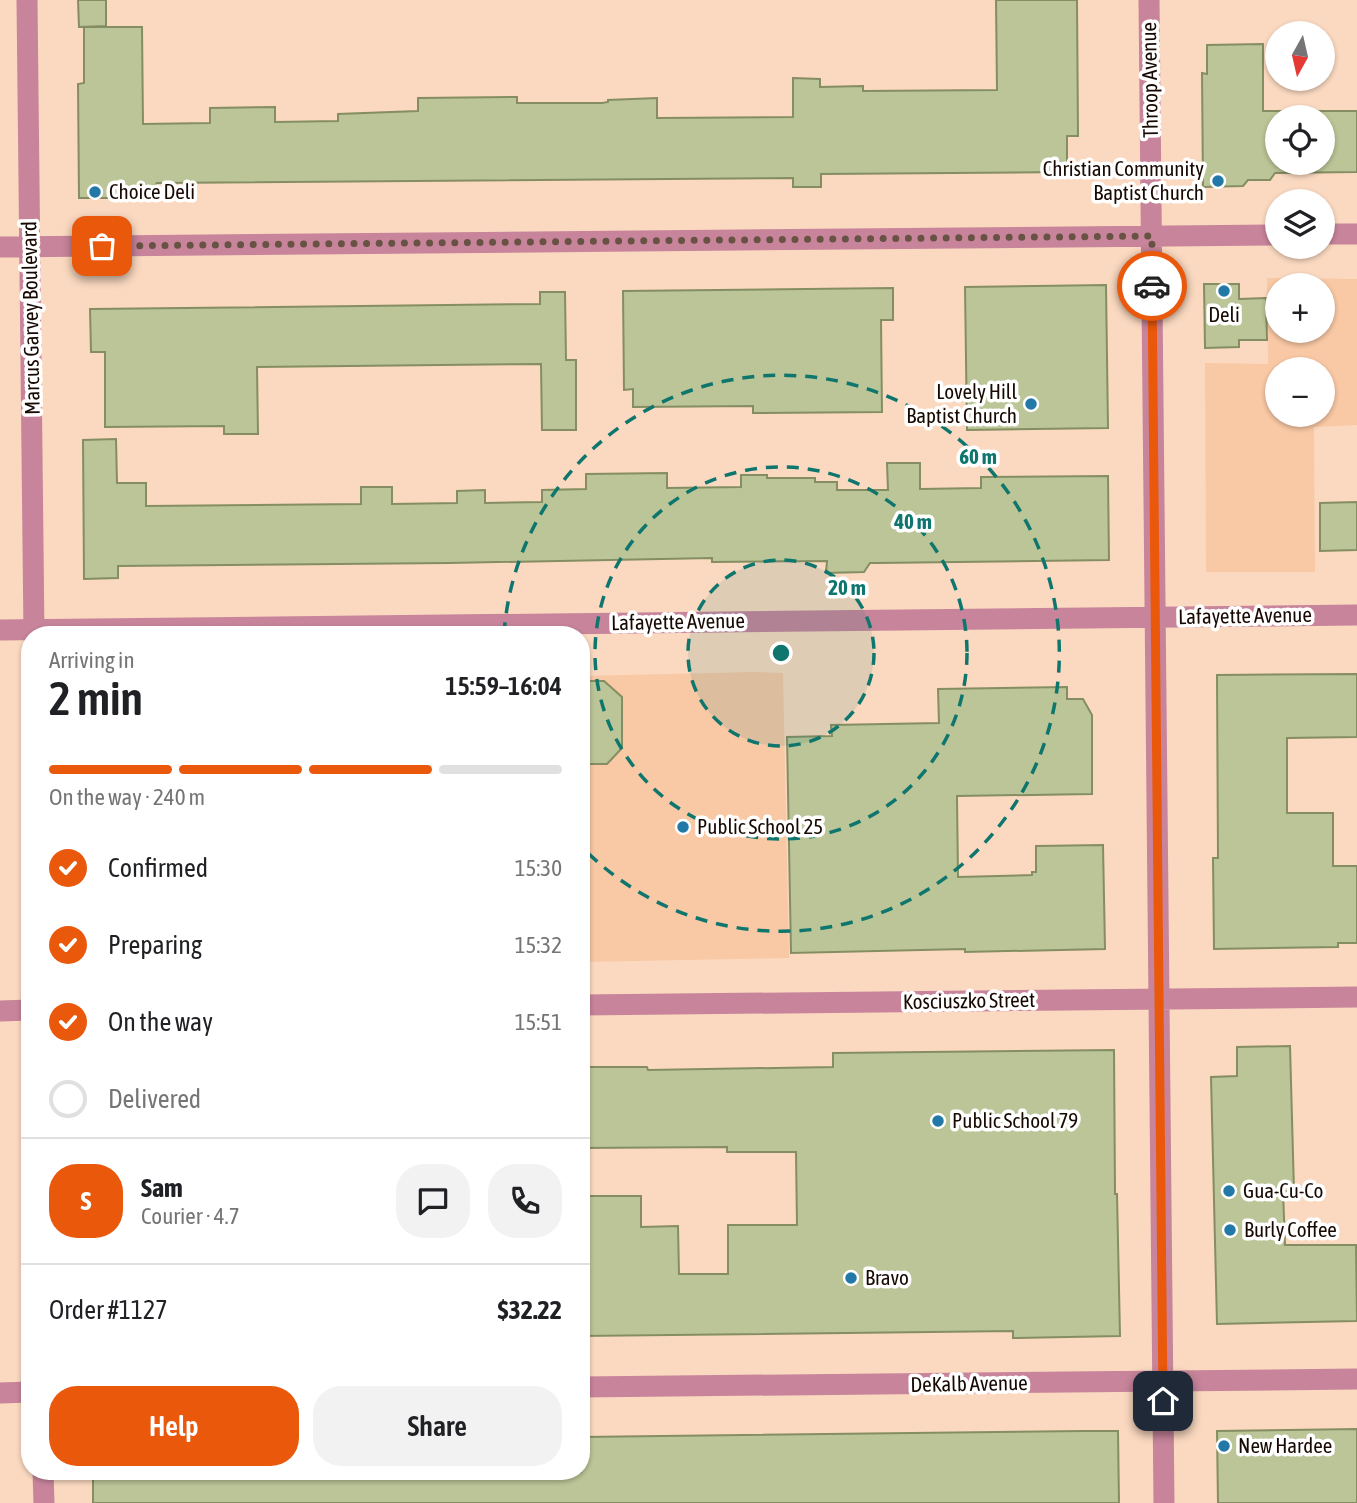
<!DOCTYPE html>
<meta charset="utf-8">
<style>
:root{--surface:#fff;--page:#f2f2f2;--text:#202124;--muted:#757577;--line:#e0e0e0;--accent:#ea580c}
body{margin:0;font-family:"Asap Condensed",sans-serif;background:var(--page);color:var(--text);height:100vh;display:flex;flex-direction:column;font-size:26px;white-space:nowrap}
*{box-sizing:border-box;margin:0}
p{font-size:23px;color:var(--muted)}
.icon{flex:none;width:38px;height:38px;fill:none;stroke:currentColor;stroke-width:2;stroke-linecap:round;stroke-linejoin:round}
.map{position:relative;flex:1;overflow:hidden}
.details{position:absolute;left:21px;top:626px;width:569px;height:854px;display:flex;flex-direction:column;background:var(--surface);border-radius:28px;box-shadow:0 2px 5px #0004}
.details>*{flex:none}
.needle{width:46px;rotate:188deg}
.buttons{position:absolute;left:1265px;top:21px;display:grid;gap:14px}
.buttons a{display:grid;place-items:center;width:70px;height:70px;border-radius:50%;background:var(--surface);box-shadow:0 2px 5px #0004;font-size:35px}
.pin{position:absolute;display:grid;place-items:center;width:60px;height:60px;color:#fff;margin:-30px;border-radius:14px;box-shadow:0 4px 10px #0006}
.courier{position:absolute;display:grid;place-items:center;width:70px;height:70px;margin:-35px;border:5px solid #ea580c;border-radius:50%;background:#fff;color:#222;box-shadow:0 2px 9px #0007}
.headline em{font-style:normal;font-weight:600}
.headline div{display:flex;flex-direction:column-reverse}
.headline{display:flex;align-items:center;justify-content:space-between;height:119px;padding:0 28px}
h1{font-size:46px;font-weight:600;line-height:52px}
.bar{display:grid;grid-template-columns:repeat(4,1fr);gap:10px 7px;align-content:center;height:84px;padding:0 28px}
.bar i{height:9px;border-radius:5px;background:var(--line)}
.bar .on{background:var(--accent)}
.bar p{grid-column:span 4}
.line{display:flex;align-items:center;gap:18px;padding:0 28px;border-top:2px solid var(--line)}
.line div{flex:1}
.round{display:grid;place-items:center;flex:none;width:74px;height:74px;border-radius:28px;background:var(--page)}
ol{padding:0 28px;list-style:none}
li{display:flex;align-items:center;gap:21px;height:77px}
li p{margin-inline-start:auto}
li .icon{padding:7px;border-radius:50%;background:var(--accent);color:#fff;stroke-width:4}
li:last-child{color:var(--muted)}
li i{width:38px;height:38px;border:4px solid var(--line);border-radius:50%}
.primary-button{display:flex;gap:14px;margin-top:auto;padding:14px 28px}
.primary-button a{flex:1;height:80px;border-radius:28px;background:var(--accent);color:#fff;font-size:28px;font-weight:600;line-height:80px;text-align:center}
.primary-button a+a{background:var(--page);color:var(--text)}
.map>svg:first-child{display:block}
.built{fill:#f9c8a4;fill-rule:evenodd}
.building{fill:#bbc597;stroke:#858e62;stroke-width:2;fill-rule:evenodd}
.lines{fill:none;stroke-linecap:round;stroke-linejoin:round}
.minor{stroke:#c7849a;stroke-width:21}
.done{stroke:#675244;stroke-width:7;stroke-dasharray:0 12.6}
.route{stroke:#ea580c;stroke-width:9}
.ring{fill:none;stroke:#0f766e;stroke-width:3.5;stroke-dasharray:12 9}
.poi-dot{fill:#2279a8;stroke:#fff;stroke-width:2.5}
.labels{text-anchor:middle;stroke-width:7;stroke-linejoin:round;paint-order:stroke}
.street-label{font-size:21px;fill:#170902;stroke:#fff}
.poi-label{font-size:21px;fill:#170902;stroke:#fff;text-anchor:start}
.centre{fill:#0f766e;stroke:#fff;stroke-width:3.5}
.ring-label{font-size:21px;text-anchor:middle;font-weight:bold;fill:#0f766e;stroke:#fff;stroke-width:7;stroke-linejoin:round;paint-order:stroke}
</style>
<div class="map">
<svg width="1357" height="1503" viewBox="0 0 1357 1503">
<rect width="100%" height="100%" fill="#fbd9c0"/>
<path class="built" d="M 1267,278 L 1357,279 L 1357,425 L 1314,427 L 1315,572 L 1206,572 L 1205,363 L 1268,364 ZM 1278,285 L 1323,285 L 1323,331 L 1278,331 ZM 1278,369 L 1323,369 L 1323,415 L 1278,415 Z
M 755,672 L 783,673 L 789,958 L 581,962 L 581,676 Z"/>
<path class="building" d="M 78,0 L 106,0 L 106,26 L 79,27 Z
M 996,0 L 1077,0 L 1078,136 L 1067,136 L 1067,172 L 821,174 L 821,187 L 793,187 L 793,178 L 157,183 L 150,191 L 131,190 L 124,198 L 79,198 L 78,84 L 84,83 L 84,27 L 142,27 L 143,124 L 210,123 L 210,108 L 275,107 L 275,122 L 338,121 L 338,114 L 418,111 L 418,98 L 517,97 L 517,103 L 602,103 L 608,102 L 608,100 L 657,98 L 657,118 L 793,117 L 793,78 L 820,79 L 820,87 L 863,86 L 863,91 L 997,90 Z
M 1263,44 L 1263,111 L 1357,111 L 1357,172 L 1275,173 L 1270,180 L 1248,180 L 1243,186 L 1203,187 L 1202,73 L 1207,74 L 1207,45 ZM 1278,117 L 1323,117 L 1323,163 L 1278,163 Z
M 1204,284 L 1239,284 L 1239,299 L 1266,298 L 1267,340 L 1239,340 L 1239,347 L 1205,348 Z
M 1106,285 L 1108,428 L 967,430 L 965,287 Z
M 893,288 L 893,320 L 881,320 L 882,412 L 753,413 L 753,406 L 633,407 L 633,389 L 624,390 L 623,291 Z
M 540,292 L 565,292 L 566,360 L 576,360 L 576,430 L 542,430 L 541,364 L 257,367 L 258,434 L 224,434 L 224,426 L 105,427 L 105,352 L 91,352 L 90,309 L 540,304 Z
M 116,439 L 117,483 L 146,483 L 146,506 L 361,504 L 361,487 L 392,487 L 392,504 L 457,503 L 457,491 L 485,490 L 485,503 L 542,502 L 542,490 L 586,489 L 586,474 L 667,473 L 667,488 L 741,487 L 741,475 L 767,475 L 767,478 L 815,478 L 815,482 L 837,482 L 837,490 L 888,490 L 887,463 L 920,463 L 920,489 L 981,488 L 981,477 L 1108,476 L 1109,560 L 877,563 L 870,563 L 864,572 L 826,573 L 827,561 L 712,562 L 712,558 L 449,563 L 118,566 L 118,578 L 84,579 L 83,440 Z
M 1357,502 L 1357,550 L 1320,551 L 1320,503 Z
M 1357,674 L 1357,737 L 1287,738 L 1287,813 L 1333,813 L 1333,866 L 1357,866 L 1357,943 L 1338,943 L 1338,947 L 1214,949 L 1213,858 L 1218,858 L 1217,675 Z
M 581,681 L 604,681 L 622,697 L 622,748 L 607,764 L 581,764 Z
M 1067,687 L 1067,699 L 1083,699 L 1092,715 L 1092,794 L 957,796 L 958,877 L 1032,875 L 1032,872 L 1036,872 L 1036,846 L 1103,845 L 1105,949 L 965,952 L 965,949 L 791,953 L 787,737 L 832,736 L 831,725 L 939,723 L 938,689 Z
M 1290,1046 L 1294,1191 L 1283,1191 L 1285,1245 L 1356,1245 L 1357,1321 L 1217,1324 L 1211,1077 L 1237,1076 L 1237,1047 Z
M 1114,1050 L 1115,1194 L 1117,1194 L 1120,1336 L 1013,1338 L 1013,1331 L 581,1336 L 581,1196 L 641,1196 L 641,1227 L 678,1226 L 679,1274 L 728,1274 L 728,1225 L 797,1225 L 796,1152 L 727,1152 L 727,1147 L 581,1148 L 581,1067 L 647,1067 L 648,1070 L 833,1067 L 833,1053 Z
M 1357,1429 L 1357,1503 L 1218,1503 L 1217,1431 Z
M 1084,1431 L 1118,1431 L 1119,1503 L 93,1503 L 93,1472 L 581,1472 L 581,1437 Z"/>
<g class="lines">
<path class="minor" d="M 27,0 L 34,635
M 1149,0 L 1164,1503
M 1323,234 L 1357,234
M 0,247 L 1278,235
M 0,630 L 1357,615
M 581,1005 L 1357,997
M 0,1011 L 30,1010
M 581,1387 L 1357,1379
M 0,1393 L 30,1392
M 43,1472 L 44,1503"/>
</g>
<g class="lines">
<path class="done" d="M 102,246 L 1152,236 L 1152,286"/>
<path class="route" d="M 1152,286 L 1163,1401"/>
</g>
<circle cx="781" cy="653" r="93" fill="#0f766e" fill-opacity=".12"/>
<g class="ring">
<circle cx="781" cy="653" r="93"/>
<circle cx="781" cy="653" r="186"/>
<path d="M504 634A278 278 0 1 1 581 846"/>
</g>
<g class="poi-dot">
<circle cx="1218" cy="181" r="7"/>
<circle cx="95" cy="192" r="7"/>
<circle cx="1224" cy="291" r="7"/>
<circle cx="1031" cy="404" r="7"/>
<circle cx="683" cy="827" r="7"/>
<circle cx="938" cy="1121" r="7"/>
<circle cx="1229" cy="1191" r="7"/>
<circle cx="1230" cy="1230" r="7"/>
<circle cx="851" cy="1278" r="7"/>
<circle cx="1224" cy="1446" r="7"/>
</g>
<g class="labels">
<g class="street-label">
<text transform="translate(1150 80) rotate(-91)" y="7">Throop Avenue</text>
<text transform="translate(31 318) rotate(-91)" y="7">Marcus Garvey Boulevard</text>
<text transform="translate(1245 616) rotate(-1)" y="7">Lafayette Avenue</text>
<text transform="translate(678 622) rotate(-1)" y="7">Lafayette Avenue</text>
<text transform="translate(969 1001) rotate(-1)" y="7">Kosciuszko Street</text>
<text transform="translate(969 1384) rotate(-1)" y="7">DeKalb Avenue</text>
</g>
<g class="poi-label">
<text x="1204" y="176" text-anchor="end">Christian Community<tspan x="1204" dy="24">Baptist Church</tspan></text>
<text x="109" y="199">Choice Deli</text>
<text x="1224" y="322" text-anchor="middle">Deli</text>
<text x="1017" y="399" text-anchor="end">Lovely Hill<tspan x="1017" dy="24">Baptist Church</tspan></text>
<text x="697" y="834">Public School 25</text>
<text x="952" y="1128">Public School 79</text>
<text x="1243" y="1198">Gua-Cu-Co</text>
<text x="1244" y="1237">Burly Coffee</text>
<text x="865" y="1285">Bravo</text>
<text x="1238" y="1453">New Hardee</text>
</g>
</g>
<circle cx="781" cy="653" r="10" class="centre"/>
<g class="ring-label">
<text x="978" y="464">60 m</text>
<text x="913" y="529">40 m</text>
<text x="847" y="595">20 m</text>
</g>
</svg>
<div class="buttons">
<a><svg class="needle" viewBox="-14 -14 28 28"><path d="M0-13l5 13h-10z" fill="#e53935"/><path d="M0 13l5-13h-10z" fill="#757577"/></svg></a>
<a><svg class="icon" aria-label="locate" viewBox="0 0 24 24"><circle cx="12" cy="12" r="6"/><path d="M12 2v4M12 18v4M2 12h4M18 12h4"/></svg></a>
<a><svg class="icon" aria-label="layers" viewBox="0 0 24 24"><path d="M12 4l9 5-9 5-9-5zM3 14l9 5 9-5"/></svg></a>
<a>+</a>
<a>−</a>
</div>
<div class="pin" style="left:102px;top:246px;background:#ea580c"><svg class="icon" aria-label="bag" viewBox="0 0 24 24"><path d="M5 8h14l-1 12H6zM9 8a3 3 0 0 1 6 0"/></svg></div>
<div class="pin" style="left:1163px;top:1401px;background:#1f2937"><svg class="icon" aria-label="home" viewBox="0 0 24 24"><path d="M3 11l9-7 9 7M6 9v11h12V9"/></svg></div>
<div class="courier" style="left:1152px;top:286px"><svg class="icon" aria-label="car" viewBox="0 0 24 24"><path d="M5 17H2v-5l4-1 3-4h7l3 4 3 1v5h-3M9 17h6M6 11h13"/><circle cx="7" cy="17" r="2"/><circle cx="17" cy="17" r="2"/></svg></div>
<section class="details">
<div class="headline"><div><h1>2 min</h1><p>Arriving in</p></div><em>15:59–16:04</em></div>
<div class="bar"><i class="on"></i><i class="on"></i><i class="on"></i><i></i><p>On the way · 240 m</p></div>
<ol>
<li><svg class="icon" aria-label="check" viewBox="0 0 24 24"><path d="M5 12l5 5 9-10"/></svg>Confirmed<p>15:30</p></li>
<li><svg class="icon" aria-label="check" viewBox="0 0 24 24"><path d="M5 12l5 5 9-10"/></svg>Preparing<p>15:32</p></li>
<li><svg class="icon" aria-label="check" viewBox="0 0 24 24"><path d="M5 12l5 5 9-10"/></svg>On the way<p>15:51</p></li>
<li><i></i>Delivered</li>
</ol>
<div class="line" style="height:126px"><b class="round" style="background:var(--accent);color:#fff">S</b><div><b>Sam</b><p>Courier · 4.7</p></div><a class="round"><svg class="icon" aria-label="chat" viewBox="0 0 24 24"><path d="M4 5h16v11H9l-5 4z"/></svg></a><a class="round"><svg class="icon" aria-label="phone" viewBox="0 0 24 24"><path d="M5 4h4l2 5-3 2q2 4 5 5l2-3 5 2v4C11 20 4 13 5 4z"/></svg></a></div>
<div class="line" style="height:91px"><div>Order #1127</div><b>$32.22</b></div>
<div class="primary-button"><a>Help</a><a>Share</a></div>
</section>
</div>
